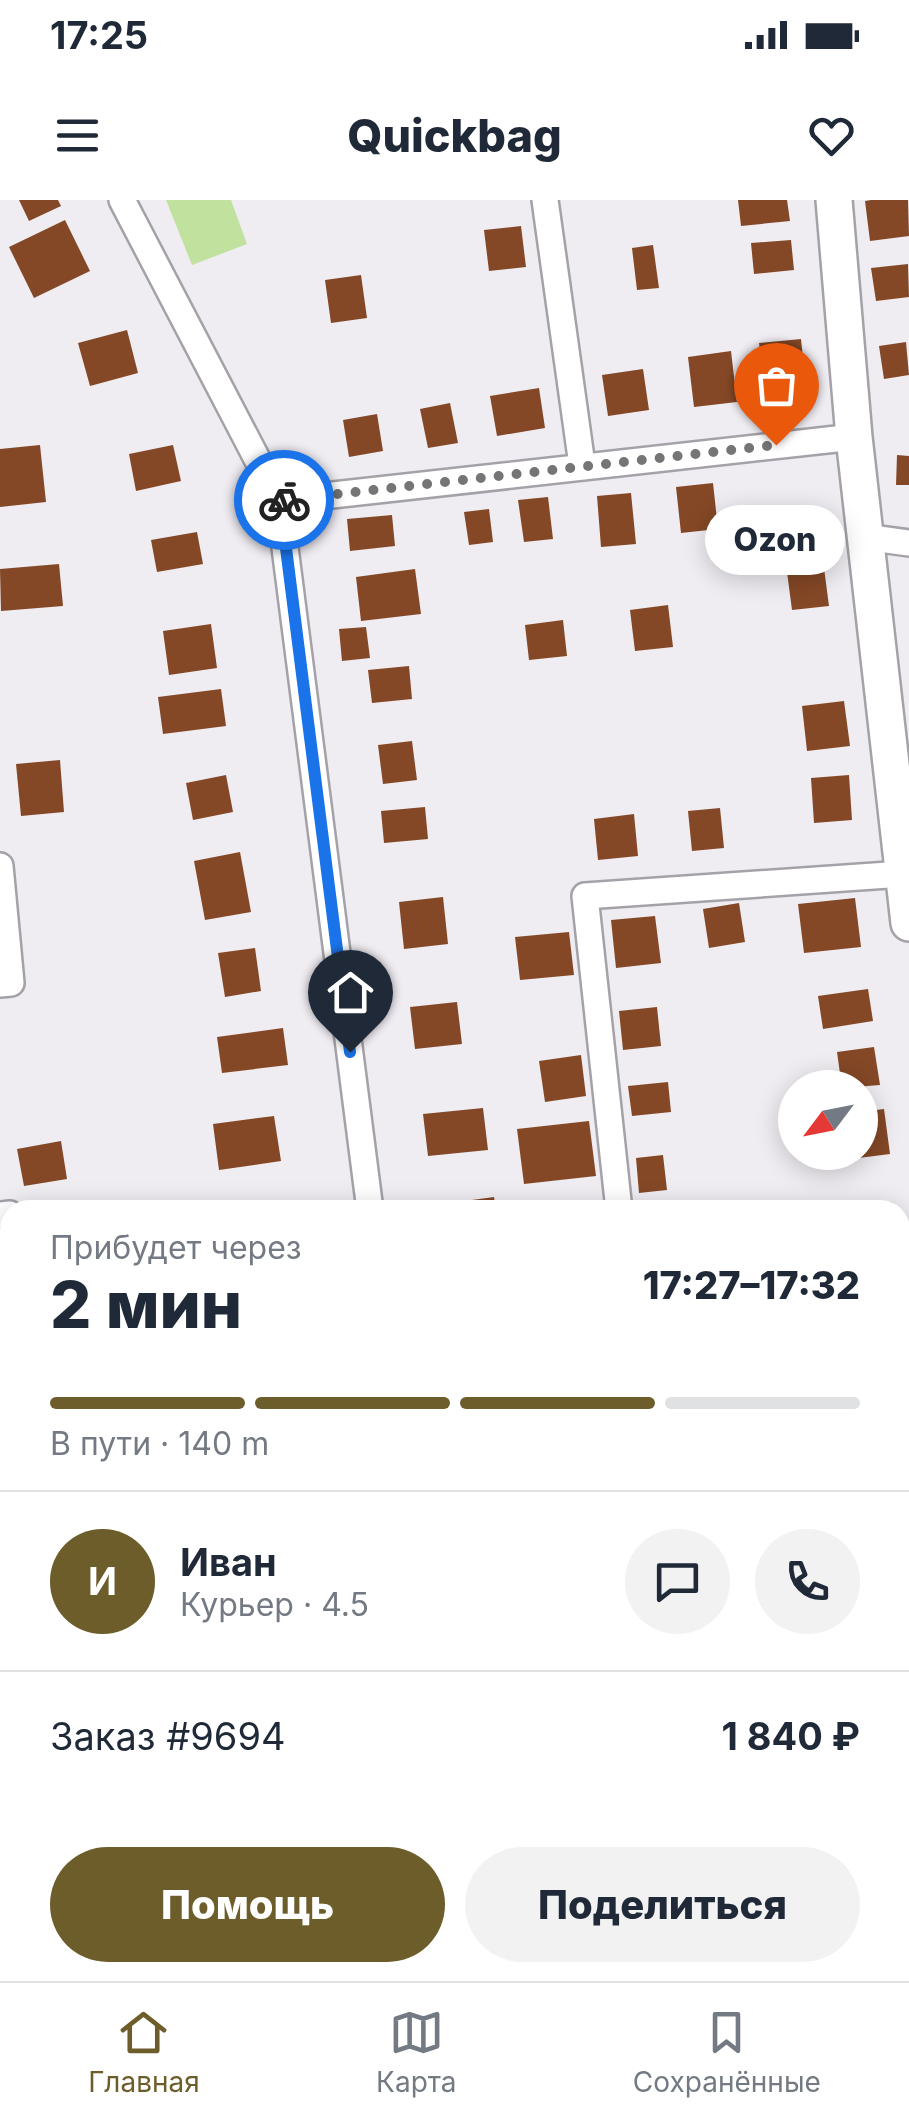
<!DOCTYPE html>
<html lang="ru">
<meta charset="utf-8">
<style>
:root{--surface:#fff;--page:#f2f2f3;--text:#1f2937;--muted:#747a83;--line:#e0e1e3;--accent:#6d5d2b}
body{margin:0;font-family:Inter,sans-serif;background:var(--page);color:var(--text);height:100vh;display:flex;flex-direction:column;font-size:38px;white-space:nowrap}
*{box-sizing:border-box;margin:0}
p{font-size:32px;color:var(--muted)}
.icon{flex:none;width:55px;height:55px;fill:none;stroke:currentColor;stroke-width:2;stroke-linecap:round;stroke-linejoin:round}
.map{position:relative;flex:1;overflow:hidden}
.drawer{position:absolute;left:0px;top:1000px;width:910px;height:782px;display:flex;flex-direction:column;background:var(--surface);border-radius:30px 30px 0 0;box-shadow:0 5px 25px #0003}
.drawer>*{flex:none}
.needle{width:65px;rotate:238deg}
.fabs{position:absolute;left:778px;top:870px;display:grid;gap:20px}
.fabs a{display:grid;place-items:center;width:100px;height:100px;border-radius:50%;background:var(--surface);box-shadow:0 5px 25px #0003;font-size:50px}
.pin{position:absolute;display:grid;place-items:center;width:85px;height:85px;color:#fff;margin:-102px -42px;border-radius:50% 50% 50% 0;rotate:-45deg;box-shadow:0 0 10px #0007}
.pin .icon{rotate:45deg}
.courier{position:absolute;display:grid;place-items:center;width:100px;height:100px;margin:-50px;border:8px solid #1a73e8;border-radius:50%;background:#fff;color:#222;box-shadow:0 2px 12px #0007}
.bubble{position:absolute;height:70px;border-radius:35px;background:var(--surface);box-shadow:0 5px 25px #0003;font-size:32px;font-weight:800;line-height:70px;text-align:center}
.headline em{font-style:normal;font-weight:800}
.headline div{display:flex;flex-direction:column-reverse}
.headline{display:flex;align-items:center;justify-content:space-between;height:170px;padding:0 50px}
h1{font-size:65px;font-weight:800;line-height:75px}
.bar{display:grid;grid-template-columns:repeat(4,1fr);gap:15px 10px;align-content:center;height:120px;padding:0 50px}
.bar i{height:12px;border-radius:8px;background:var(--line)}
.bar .current{background:var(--accent)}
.bar p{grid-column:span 4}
.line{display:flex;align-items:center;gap:25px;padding:0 50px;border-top:2px solid var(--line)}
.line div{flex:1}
.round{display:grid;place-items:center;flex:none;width:105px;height:105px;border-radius:52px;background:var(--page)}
.action{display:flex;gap:20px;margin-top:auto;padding:20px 50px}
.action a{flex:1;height:115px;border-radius:60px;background:var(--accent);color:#fff;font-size:40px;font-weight:800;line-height:115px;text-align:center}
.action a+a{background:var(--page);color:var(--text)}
.status{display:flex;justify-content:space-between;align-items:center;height:70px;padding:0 50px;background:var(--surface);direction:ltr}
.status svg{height:28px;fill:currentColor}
header{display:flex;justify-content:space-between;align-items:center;height:130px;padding:0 50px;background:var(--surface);font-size:45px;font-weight:800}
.menu{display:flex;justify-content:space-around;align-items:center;height:140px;border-top:2px solid var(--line);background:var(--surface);font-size:28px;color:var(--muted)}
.menu a{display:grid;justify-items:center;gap:5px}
.menu .current{color:var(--accent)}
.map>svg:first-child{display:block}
.green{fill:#c1e19f}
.building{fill:#844826}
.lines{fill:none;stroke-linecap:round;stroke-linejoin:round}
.lane-casing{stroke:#a4a2a8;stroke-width:18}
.street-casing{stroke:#a4a2a8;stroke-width:30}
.secondary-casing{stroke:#a4a2a8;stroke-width:40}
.lane{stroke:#fff;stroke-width:12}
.street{stroke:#fff;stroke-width:25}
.secondary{stroke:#fff;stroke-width:35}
.done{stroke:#757477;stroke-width:10;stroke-dasharray:0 18}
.route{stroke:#1a73e8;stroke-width:12}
</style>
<div class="status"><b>17:25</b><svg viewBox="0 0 49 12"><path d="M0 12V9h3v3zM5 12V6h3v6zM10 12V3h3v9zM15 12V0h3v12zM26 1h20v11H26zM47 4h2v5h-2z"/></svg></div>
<header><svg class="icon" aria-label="menu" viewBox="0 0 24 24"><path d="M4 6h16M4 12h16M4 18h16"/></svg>Quickbag<svg class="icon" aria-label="heart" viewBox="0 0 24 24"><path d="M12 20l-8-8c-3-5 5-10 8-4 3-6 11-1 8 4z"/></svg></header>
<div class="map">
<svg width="909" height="1781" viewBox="0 0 909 1781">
<rect width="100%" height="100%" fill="#efecf2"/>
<path class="green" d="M 166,0 L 231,0 L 247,44 L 192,65 Z"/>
<path class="building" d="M 19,0 L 58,0 L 61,6 L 29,21 Z
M 738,0 L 787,0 L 790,21 L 741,26 Z
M 871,0 L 908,0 L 909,36 L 870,41 L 865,1 Z
M 65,20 L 90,71 L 34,98 L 9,47 Z
M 521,26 L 526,67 L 489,71 L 484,30 Z
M 791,40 L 794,70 L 754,74 L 751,43 Z
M 653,45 L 659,88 L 637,90 L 632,48 Z
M 908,64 L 909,97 L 876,101 L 871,68 Z
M 361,75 L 367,118 L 331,123 L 325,80 Z
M 127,130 L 138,173 L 90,186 L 78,143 Z
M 801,139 L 806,187 L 765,191 L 759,143 Z
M 906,142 L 909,175 L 884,179 L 879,146 Z
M 731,151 L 737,202 L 694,207 L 688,157 Z
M 643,169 L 649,210 L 608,216 L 602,175 Z
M 539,188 L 545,228 L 497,236 L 490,196 Z
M 450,203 L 458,243 L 428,248 L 420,209 Z
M 377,214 L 383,251 L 349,257 L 343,220 Z
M 40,245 L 46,302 L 0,307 L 0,249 Z
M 173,245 L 181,281 L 136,291 L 129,254 Z
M 897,255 L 909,256 L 909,285 L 896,285 Z
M 713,283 L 718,329 L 681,333 L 676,287 Z
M 631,293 L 636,344 L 601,347 L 597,296 Z
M 548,297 L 553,339 L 524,342 L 518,300 Z
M 489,309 L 493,342 L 469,345 L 464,312 Z
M 392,315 L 395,346 L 350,351 L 347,319 Z
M 197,332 L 203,364 L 157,372 L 151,340 Z
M 59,364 L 63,406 L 1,411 L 0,369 Z
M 824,368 L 829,406 L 792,410 L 787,372 Z
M 415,369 L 421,414 L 361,421 L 356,377 Z
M 668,405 L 673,447 L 635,451 L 630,410 Z
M 563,420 L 567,456 L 529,460 L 525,425 Z
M 211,424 L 217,468 L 169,475 L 163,431 Z
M 366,427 L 370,458 L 342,461 L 339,429 Z
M 409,466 L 412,499 L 372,503 L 368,470 Z
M 221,489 L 226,526 L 163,534 L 158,497 Z
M 844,501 L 850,546 L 807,551 L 802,506 Z
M 412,541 L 417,580 L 383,584 L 378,545 Z
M 60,560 L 64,612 L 21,616 L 16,564 Z
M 226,575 L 233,612 L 193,620 L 186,583 Z
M 849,575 L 852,620 L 814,623 L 811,578 Z
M 425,607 L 428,639 L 384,643 L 381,611 Z
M 720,608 L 724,648 L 692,651 L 688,611 Z
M 634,614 L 638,656 L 598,660 L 594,619 Z
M 240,652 L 251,712 L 205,720 L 194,661 Z
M 443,697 L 448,744 L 404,749 L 399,702 Z
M 855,698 L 861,747 L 804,753 L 798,704 Z
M 739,703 L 745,742 L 709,748 L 703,709 Z
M 655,716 L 661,763 L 616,768 L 611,720 Z
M 569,732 L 574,775 L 520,780 L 515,737 Z
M 255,748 L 261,791 L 225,797 L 218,753 Z
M 868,789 L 873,821 L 823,829 L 818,796 Z
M 457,802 L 462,844 L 415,849 L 410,807 Z
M 657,807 L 661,846 L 623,850 L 619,811 Z
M 283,828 L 288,865 L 222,873 L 217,837 Z
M 874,847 L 880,885 L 842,888 L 837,852 Z
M 581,855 L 586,896 L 545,902 L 539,861 Z
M 668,882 L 671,912 L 632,916 L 628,886 Z
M 483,908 L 488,950 L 428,956 L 423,914 Z
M 884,909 L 890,954 L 835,961 L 834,952 L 860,952 L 860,912 Z
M 274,916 L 281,961 L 219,970 L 213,924 Z
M 589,921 L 596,976 L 524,984 L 517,929 Z
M 61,941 L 67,979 L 24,986 L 17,949 Z
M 663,955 L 667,990 L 639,993 L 636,958 Z
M 494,997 L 496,1010 L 435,1010 L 435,1005 Z
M 892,1002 L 893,1010 L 856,1010 L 855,1006 Z
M 907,1190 L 909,1241 L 900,1242 L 900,1191 Z
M 909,1284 L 909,1327 L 900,1327 L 900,1285 Z
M 10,1285 L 10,1334 L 0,1335 L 0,1286 Z
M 900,1371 L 909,1371 L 909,1413 L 900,1413 Z
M 909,1504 L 909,1539 L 900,1540 L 900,1505 Z
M 0,1552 L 10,1618 L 10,1662 L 0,1663 Z
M 909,1606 L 909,1644 L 900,1645 L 900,1607 Z
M 900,1692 L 909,1692 L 909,1731 L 900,1731 Z
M 346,1772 L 391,1772 L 392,1781 L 347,1781 Z
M 67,1773 L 68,1781 L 31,1781 L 31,1779 Z"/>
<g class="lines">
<g class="lane-casing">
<path id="lane" d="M 0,1383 L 10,1383
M 900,1477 L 909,1477"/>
</g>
<g class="street-casing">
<path id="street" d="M 122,0 L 279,301 L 370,1010
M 545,0 L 582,265
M 279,301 L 854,237
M 865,337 L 909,343
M 0,666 L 11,783 L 0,784
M 619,1010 L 585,696 L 903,674
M 0,1015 L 10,1014
M 468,1772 L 469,1781"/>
</g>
<g class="secondary-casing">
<path id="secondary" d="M 834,0 L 854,237 L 909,723"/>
</g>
<use href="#lane" class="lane"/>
<use href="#street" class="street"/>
<use href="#secondary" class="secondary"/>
</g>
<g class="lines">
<path class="done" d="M 284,300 L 776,245"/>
<path class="route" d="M 284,300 L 280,301 L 350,852"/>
</g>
</svg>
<div class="fabs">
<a><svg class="needle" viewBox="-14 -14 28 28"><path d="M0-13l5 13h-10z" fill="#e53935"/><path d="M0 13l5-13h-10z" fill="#747a83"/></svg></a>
</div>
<div class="pin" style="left:776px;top:245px;background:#ea580c"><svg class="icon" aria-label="bag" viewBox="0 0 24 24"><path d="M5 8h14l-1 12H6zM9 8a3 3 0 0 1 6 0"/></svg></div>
<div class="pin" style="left:350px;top:852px;background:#1f2937"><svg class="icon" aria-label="home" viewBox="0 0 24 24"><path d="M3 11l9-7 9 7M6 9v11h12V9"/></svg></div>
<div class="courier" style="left:284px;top:300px"><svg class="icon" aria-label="bike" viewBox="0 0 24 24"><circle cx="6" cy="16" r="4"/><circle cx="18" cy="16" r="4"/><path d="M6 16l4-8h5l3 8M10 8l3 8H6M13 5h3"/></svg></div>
<div class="bubble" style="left:705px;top:305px;width:140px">Ozon</div>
<section class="drawer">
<div class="headline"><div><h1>2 мин</h1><p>Прибудет через</p></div><em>17:27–17:32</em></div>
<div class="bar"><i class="current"></i><i class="current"></i><i class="current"></i><i></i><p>В пути · 140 m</p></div>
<div class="line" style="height:180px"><b class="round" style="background:var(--accent);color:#fff">И</b><div><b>Иван</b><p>Курьер · 4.5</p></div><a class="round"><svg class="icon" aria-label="chat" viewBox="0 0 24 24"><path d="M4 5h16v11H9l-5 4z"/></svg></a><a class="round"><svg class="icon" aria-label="phone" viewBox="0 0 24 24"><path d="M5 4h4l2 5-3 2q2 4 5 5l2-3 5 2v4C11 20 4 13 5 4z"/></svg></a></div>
<div class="line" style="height:130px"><div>Заказ #9694</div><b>1 840 ₽</b></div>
<div class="action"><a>Помощь</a><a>Поделиться</a></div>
</section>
</div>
<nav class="menu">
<a class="current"><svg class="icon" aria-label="home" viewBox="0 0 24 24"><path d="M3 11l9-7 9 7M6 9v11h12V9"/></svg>Главная</a>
<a><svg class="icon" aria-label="map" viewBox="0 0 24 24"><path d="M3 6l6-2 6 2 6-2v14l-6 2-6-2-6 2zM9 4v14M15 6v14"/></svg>Карта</a>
<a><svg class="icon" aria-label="saved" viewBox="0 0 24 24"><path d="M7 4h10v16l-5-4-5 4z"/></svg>Сохранённые</a>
</nav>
